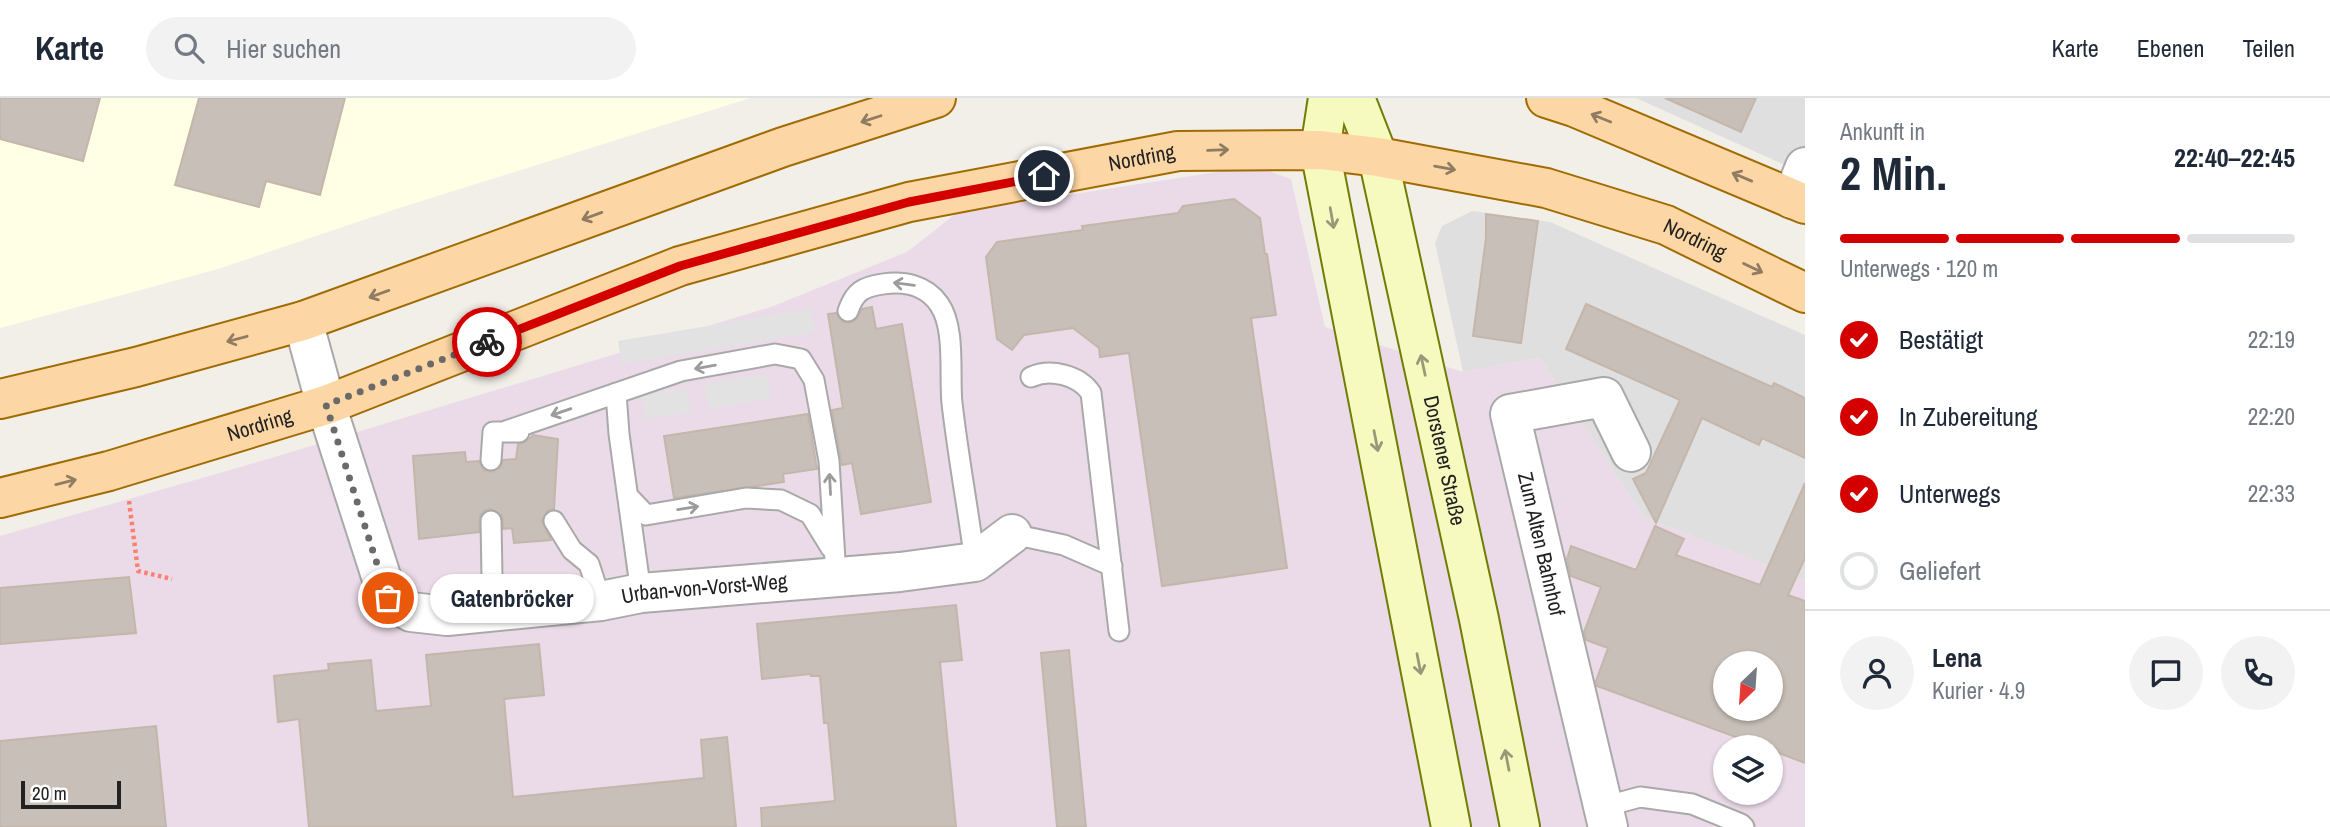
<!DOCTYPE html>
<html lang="de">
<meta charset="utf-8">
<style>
:root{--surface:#fff;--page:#f2f2f3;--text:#1f2937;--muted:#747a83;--line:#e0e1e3;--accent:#d40000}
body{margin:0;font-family:"Archivo Narrow",sans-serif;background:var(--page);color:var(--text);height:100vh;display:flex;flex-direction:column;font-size:26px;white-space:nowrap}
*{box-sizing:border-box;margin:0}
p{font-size:23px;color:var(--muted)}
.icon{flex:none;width:38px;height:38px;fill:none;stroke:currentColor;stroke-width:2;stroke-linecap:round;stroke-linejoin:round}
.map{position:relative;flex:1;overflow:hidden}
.details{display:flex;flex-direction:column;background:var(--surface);width:525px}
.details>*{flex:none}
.needle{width:46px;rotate:205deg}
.fabs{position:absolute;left:1713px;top:553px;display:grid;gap:14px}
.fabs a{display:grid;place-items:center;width:70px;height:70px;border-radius:50%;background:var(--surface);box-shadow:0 2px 5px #0004;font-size:35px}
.scale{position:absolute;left:21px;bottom:18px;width:100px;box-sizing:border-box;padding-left:7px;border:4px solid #222;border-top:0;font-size:19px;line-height:24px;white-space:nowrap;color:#222;-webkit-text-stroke:5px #fff;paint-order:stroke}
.pin{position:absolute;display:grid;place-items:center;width:60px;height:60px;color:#fff;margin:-30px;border:4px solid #fff;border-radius:50%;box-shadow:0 2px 7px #0007}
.courier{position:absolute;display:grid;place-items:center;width:70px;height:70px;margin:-35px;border:5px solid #d40000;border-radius:50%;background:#fff;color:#222;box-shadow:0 2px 9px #0007}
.bubble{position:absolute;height:49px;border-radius:24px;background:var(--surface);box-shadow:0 2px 5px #0004;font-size:23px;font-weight:700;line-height:49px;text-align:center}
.headline em{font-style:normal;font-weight:700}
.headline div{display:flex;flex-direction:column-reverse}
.headline{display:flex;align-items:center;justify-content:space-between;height:119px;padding:0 35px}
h1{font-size:46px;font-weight:700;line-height:52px}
.bar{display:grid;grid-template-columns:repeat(4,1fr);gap:10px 7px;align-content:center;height:84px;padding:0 35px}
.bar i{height:9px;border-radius:5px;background:var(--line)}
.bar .on{background:var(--accent)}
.bar p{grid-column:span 4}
.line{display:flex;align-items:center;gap:18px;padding:0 35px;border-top:2px solid var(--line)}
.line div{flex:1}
.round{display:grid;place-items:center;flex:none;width:74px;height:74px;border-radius:37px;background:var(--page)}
ol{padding:0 35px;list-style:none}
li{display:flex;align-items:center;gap:21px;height:77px}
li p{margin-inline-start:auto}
li .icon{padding:7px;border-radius:50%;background:var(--accent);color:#fff;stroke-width:4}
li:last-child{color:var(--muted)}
li i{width:38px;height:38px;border:4px solid var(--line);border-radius:50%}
header{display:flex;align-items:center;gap:42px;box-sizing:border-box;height:98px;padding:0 35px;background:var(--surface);border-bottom:2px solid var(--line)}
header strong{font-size:33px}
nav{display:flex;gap:38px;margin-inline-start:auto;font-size:24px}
.search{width:490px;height:63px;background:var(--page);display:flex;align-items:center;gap:18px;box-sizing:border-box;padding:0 24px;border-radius:38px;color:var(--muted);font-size:26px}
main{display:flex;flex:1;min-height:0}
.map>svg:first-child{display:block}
.residential{fill:#e0dfdf}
.industrial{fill:#ebdbe8;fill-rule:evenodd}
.education{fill:#ffffe5}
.parking{fill:#e2e2e2}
.building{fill:#c7bfb8;stroke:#c4b6ab;stroke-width:2;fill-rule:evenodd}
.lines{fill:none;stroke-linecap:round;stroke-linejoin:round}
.lane-casing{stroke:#a9a9a9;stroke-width:23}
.street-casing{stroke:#a9a9a9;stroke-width:42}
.secondary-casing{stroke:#707d05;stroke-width:42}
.primary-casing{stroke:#a06b00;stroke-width:42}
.path{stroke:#fa8072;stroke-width:4.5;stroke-dasharray:3.5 3.5;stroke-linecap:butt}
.lane{stroke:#fff;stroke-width:19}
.street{stroke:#fff;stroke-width:38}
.secondary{stroke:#f7fabf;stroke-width:38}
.primary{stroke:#fcd6a4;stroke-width:38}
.oneway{stroke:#8f7c63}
.oneway2{stroke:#979978}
.oneway3{stroke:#9c9c9c}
.done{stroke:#6b6a68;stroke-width:7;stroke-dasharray:0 12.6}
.route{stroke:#d40000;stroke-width:9}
.labels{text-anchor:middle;stroke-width:5;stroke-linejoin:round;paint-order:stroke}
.street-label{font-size:21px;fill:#222;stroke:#fff}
</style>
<header>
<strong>Karte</strong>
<div class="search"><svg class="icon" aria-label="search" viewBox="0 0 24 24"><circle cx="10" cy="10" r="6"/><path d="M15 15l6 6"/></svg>Hier suchen</div>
<nav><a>Karte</a><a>Ebenen</a><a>Teilen</a></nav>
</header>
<main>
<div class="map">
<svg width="1805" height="729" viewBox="0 0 1805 729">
<rect width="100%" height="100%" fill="#f2efe9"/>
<path class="residential" d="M 1636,0 L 1805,0 L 1805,76 Z
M 1472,113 L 1550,124 L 1805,237 L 1805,482 L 1644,419 L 1540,260 L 1463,274 L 1435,145 L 1442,128 Z"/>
<path class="industrial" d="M 1256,68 L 1291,81 L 1325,229 L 1463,274 L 1540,260 L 1644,419 L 1805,482 L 1805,729 L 0,729 L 0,438 L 268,361 L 771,209 L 907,154 L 958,114 ZM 1726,565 L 1771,565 L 1771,611 L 1726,611 ZM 1726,649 L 1771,649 L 1771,695 L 1726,695 Z"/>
<path class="education" d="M 0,0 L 750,0 L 393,112 L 218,171 L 0,230 Z"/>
<path class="parking" d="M 811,211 L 815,234 L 622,266 L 618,243 Z
M 766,276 L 771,301 L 708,311 L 705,286 Z
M 686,290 L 691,314 L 645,321 L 642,297 Z"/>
<path class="building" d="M 0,0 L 100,0 L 83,63 L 0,41 Z
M 199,0 L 345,0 L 320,97 L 266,83 L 259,109 L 175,87 Z
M 1665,0 L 1756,0 L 1741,34 Z
M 1234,101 L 1260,120 L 1265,156 L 1267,156 L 1276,217 L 1251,220 L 1287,470 L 1162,488 L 1129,255 L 1100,259 L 1099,250 L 1073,230 L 1024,237 L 1012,252 L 997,241 L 986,159 L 997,144 L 1083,132 L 1082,128 L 1178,115 L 1183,108 Z
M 1486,116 L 1538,123 L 1521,245 L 1473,238 L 1486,140 Z
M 1586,206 L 1772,289 L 1774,285 L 1805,300 L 1805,360 L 1762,340 L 1759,347 L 1702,320 L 1656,425 L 1633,381 L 1646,375 L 1680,302 L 1566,251 Z
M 872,209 L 876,231 L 902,226 L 931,404 L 861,416 L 852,365 L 842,367 L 832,312 L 843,310 L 828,216 L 836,215 L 843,224 L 850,225 L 856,222 L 862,211 Z
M 808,316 L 817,371 L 783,376 L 784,384 L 674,400 L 664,338 Z
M 533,337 L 558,341 L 554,411 L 547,413 L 542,423 L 551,442 L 514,445 L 512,430 L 503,431 L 502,417 L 491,411 L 485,412 L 480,418 L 479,434 L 419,441 L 413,358 L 465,354 L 466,364 L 479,363 L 484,372 L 491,374 L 501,369 L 503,362 L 516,361 L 518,346 L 526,344 Z
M 1805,385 L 1805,460 L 1788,497 L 1805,503 L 1805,665 L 1771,652 L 1771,649 L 1763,649 L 1597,588 L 1596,583 L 1608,550 L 1586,542 L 1584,534 L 1601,489 L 1571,478 L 1567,461 L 1571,448 L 1636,472 L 1655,428 L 1684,441 L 1676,457 L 1760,487 ZM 1726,565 L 1771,565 L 1771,611 L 1726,611 Z
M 129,479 L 136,535 L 0,546 L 0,490 Z
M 956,507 L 962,562 L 940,564 L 956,729 L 762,729 L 761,710 L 835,703 L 828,625 L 824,625 L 820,578 L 811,578 L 810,576 L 762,581 L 757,526 Z
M 539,546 L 544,597 L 504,601 L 513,699 L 704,680 L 701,642 L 727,639 L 736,729 L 309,729 L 299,621 L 278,624 L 274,578 L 329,572 L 328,566 L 371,562 L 376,613 L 431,608 L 426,557 Z
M 1069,552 L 1086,729 L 1057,729 L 1041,555 Z
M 156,628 L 166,729 L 0,729 L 0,643 Z"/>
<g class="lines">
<g class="lane-casing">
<path id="lane" d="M 848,213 C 855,193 863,189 883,186 C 904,183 926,187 939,206 C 956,230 949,277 952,305 C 958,358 968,411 975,464
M 1031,279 C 1050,270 1079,277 1091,295 L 1119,533
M 616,295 L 619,336 L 641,495
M 506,333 L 681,273 L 775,256 L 801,261 L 814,282 L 829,363 L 836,479
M 491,362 L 493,334 L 519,334
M 628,398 L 646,417 L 746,400 L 781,402 L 810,416 L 831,450
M 554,423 L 572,452 L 589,466 L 601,503
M 1012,436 L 1064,447 L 1112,468
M 482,515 L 492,479 L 491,423
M 1603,709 L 1640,699 L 1692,706 L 1741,726 L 1744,729"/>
</g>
<g class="street-casing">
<g id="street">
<path d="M 1792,101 L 1805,69"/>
<path id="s1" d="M 303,223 L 326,307 L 388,500 L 411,514 L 447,518 L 601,503 L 641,495 L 900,474 L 975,464 L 1012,436"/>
<path d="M 1608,729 L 1510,316 L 1604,299 L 1631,354"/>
</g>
</g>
<g class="secondary-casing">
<g id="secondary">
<path d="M 1328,0 L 1320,52 L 1451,729"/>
<path id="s2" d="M 1355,0 L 1378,59 L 1479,521 L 1520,729"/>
</g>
</g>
<g class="primary-casing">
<g id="primary">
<path d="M 1546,0 L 1574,9 L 1805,106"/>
<path d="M 0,301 L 136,269 L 303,223 L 783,49 L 936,0"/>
<path id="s3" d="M 0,400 L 109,373 L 326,307 L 680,168 L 909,104 L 1178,53 L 1320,52 L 1378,59 L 1546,90 L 1666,127 L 1805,195"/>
</g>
</g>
<path class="path" d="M 129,403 L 138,473 L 172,481"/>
<use href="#lane" class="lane"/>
<use href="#street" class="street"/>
<use href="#secondary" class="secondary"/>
<use href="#primary" class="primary"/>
</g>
<defs><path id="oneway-shaft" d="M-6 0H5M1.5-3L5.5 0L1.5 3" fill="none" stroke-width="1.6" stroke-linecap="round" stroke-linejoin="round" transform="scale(1.75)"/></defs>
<g class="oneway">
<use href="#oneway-shaft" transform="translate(1601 20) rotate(-158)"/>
<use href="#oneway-shaft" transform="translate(871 21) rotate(162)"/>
<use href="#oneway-shaft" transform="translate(1218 52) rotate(-2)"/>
<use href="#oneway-shaft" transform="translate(1445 70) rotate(10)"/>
<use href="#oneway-shaft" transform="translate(1742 79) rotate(-157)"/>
<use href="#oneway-shaft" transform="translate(592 118) rotate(160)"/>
<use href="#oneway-shaft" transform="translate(1753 170) rotate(26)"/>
<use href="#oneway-shaft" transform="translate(379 196) rotate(160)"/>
<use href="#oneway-shaft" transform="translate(237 241) rotate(165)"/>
<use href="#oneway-shaft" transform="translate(66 384) rotate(-14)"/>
</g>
<g class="oneway2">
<use href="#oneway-shaft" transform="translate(1332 120) rotate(80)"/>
<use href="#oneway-shaft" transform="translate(1423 267) rotate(-102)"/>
<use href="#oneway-shaft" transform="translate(1376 343) rotate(79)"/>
<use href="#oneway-shaft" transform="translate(1419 566) rotate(79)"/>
<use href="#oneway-shaft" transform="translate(1507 662) rotate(-101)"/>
</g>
<g class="oneway3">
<use href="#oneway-shaft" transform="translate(904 186) rotate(-173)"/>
<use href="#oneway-shaft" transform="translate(705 269) rotate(170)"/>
<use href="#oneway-shaft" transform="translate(561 314) rotate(161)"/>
<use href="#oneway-shaft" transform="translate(830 386) rotate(-93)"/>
<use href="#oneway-shaft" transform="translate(688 410) rotate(-9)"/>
</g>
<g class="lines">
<path class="done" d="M 388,500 L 326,307 L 487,244"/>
<path class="route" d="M 487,244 L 680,168 L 909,104 L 1044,78"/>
</g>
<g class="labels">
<g class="street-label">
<text dy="7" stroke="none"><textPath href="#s3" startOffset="1194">Nordring</textPath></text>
<text dy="7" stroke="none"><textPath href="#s3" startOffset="1760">Nordring</textPath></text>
<text dy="7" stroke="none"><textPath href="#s3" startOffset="270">Nordring</textPath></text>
<text dy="7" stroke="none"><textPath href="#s2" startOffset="374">Dorstener Straße</textPath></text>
<text transform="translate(1541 446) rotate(77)" y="7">Zum Alten Bahnhof</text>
<text dy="7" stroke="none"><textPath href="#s1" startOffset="612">Urban-von-Vorst-Weg</textPath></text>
</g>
</g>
</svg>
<div class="fabs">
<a><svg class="needle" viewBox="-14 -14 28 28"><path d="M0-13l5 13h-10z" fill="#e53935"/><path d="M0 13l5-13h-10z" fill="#747a83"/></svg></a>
<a><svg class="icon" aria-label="layers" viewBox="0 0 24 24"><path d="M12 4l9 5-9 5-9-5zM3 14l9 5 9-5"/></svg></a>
</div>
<div class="scale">20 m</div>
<div class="pin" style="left:388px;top:500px;background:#ea580c"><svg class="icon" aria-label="bag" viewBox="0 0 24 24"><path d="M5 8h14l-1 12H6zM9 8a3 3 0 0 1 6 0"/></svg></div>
<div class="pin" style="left:1044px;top:78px;background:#1f2937"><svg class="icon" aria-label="home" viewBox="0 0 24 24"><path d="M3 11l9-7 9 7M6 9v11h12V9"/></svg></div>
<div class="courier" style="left:487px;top:244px"><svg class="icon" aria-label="bike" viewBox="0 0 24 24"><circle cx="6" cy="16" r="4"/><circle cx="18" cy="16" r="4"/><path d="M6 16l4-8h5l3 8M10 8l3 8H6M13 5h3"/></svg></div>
<div class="bubble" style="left:430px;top:476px;width:164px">Gatenbröcker</div>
</div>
<section class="details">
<div class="headline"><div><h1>2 Min.</h1><p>Ankunft in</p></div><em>22:40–22:45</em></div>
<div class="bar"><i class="on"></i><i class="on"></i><i class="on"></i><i></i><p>Unterwegs · 120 m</p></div>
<ol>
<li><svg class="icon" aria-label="check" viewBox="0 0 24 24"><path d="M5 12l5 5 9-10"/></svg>Bestätigt<p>22:19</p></li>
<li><svg class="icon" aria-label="check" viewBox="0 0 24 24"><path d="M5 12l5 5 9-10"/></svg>In Zubereitung<p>22:20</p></li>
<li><svg class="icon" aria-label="check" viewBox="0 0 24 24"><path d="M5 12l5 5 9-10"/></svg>Unterwegs<p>22:33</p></li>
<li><i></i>Geliefert</li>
</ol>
<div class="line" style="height:126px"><a class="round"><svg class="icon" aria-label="person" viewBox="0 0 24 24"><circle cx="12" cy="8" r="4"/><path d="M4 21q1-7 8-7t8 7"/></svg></a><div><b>Lena</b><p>Kurier · 4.9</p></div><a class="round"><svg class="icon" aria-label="chat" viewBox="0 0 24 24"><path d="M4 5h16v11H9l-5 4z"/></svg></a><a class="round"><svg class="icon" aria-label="phone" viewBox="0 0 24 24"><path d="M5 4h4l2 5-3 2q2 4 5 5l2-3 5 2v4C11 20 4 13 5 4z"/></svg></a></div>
</section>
</main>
